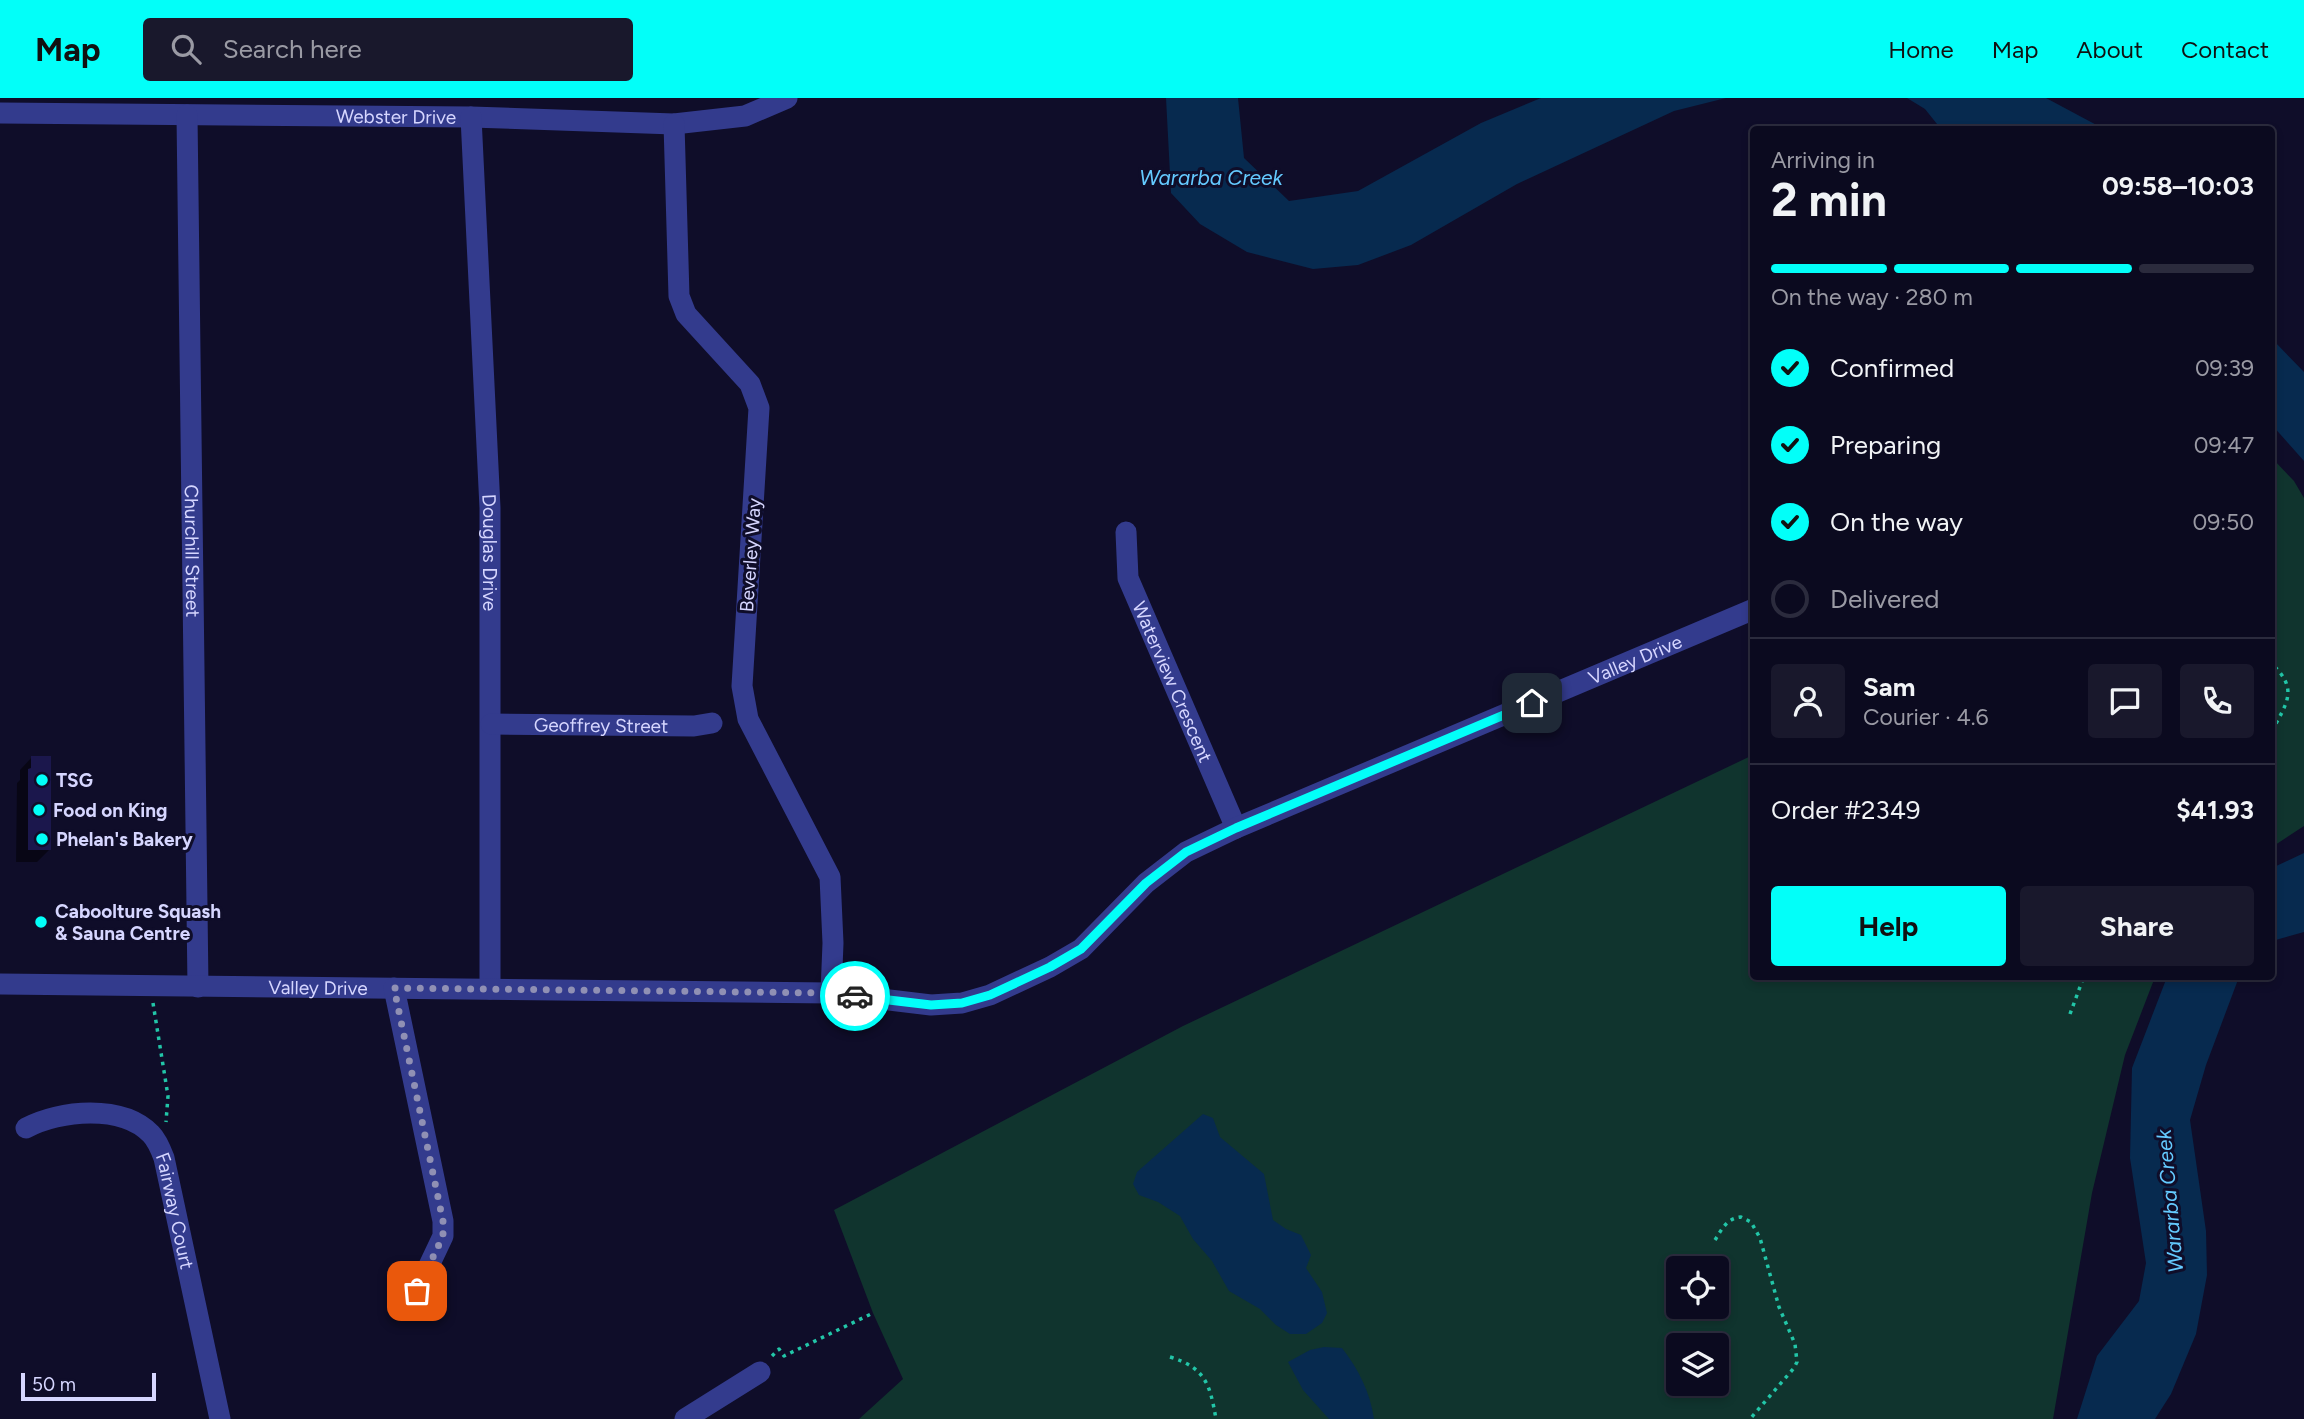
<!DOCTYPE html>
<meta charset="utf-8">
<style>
:root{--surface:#0b0a1f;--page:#19182c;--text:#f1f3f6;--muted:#9a9aa4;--line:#2b2b3d;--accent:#02fff9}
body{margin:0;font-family:Figtree,sans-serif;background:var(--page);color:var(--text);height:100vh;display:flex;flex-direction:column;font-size:26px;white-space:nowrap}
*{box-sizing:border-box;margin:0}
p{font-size:23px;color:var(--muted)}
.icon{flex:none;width:38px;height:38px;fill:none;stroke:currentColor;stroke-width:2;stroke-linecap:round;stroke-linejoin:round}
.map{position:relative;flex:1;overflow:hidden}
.sheet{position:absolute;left:1750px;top:28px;width:525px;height:854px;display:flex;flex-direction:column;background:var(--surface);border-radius:7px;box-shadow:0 4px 10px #0003,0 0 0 2px var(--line)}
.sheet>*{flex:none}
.buttons{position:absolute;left:1666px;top:1158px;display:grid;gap:14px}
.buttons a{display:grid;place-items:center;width:63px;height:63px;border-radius:7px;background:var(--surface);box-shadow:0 4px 10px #0003,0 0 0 2px var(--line);font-size:35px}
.scale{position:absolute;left:21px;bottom:18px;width:135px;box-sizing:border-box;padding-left:7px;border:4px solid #d6d6ff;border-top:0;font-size:19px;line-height:24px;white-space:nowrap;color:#d6d6ff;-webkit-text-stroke:5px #0f0d29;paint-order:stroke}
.pin{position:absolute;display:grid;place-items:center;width:60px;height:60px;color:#fff;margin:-30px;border-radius:14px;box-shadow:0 4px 10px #0006}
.courier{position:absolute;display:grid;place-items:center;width:70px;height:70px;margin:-35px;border:5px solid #02fff9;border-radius:50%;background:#fff;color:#222;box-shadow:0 2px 9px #0007}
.summary em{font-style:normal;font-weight:700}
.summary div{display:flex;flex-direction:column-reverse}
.summary{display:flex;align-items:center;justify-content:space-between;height:119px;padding:0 21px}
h1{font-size:46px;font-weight:700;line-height:52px}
.bar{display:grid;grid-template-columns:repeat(4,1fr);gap:10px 7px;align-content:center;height:84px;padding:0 21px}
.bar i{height:9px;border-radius:5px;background:var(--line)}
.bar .current{background:var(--accent)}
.bar p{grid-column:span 4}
.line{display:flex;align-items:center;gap:18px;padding:0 21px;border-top:2px solid var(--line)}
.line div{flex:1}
.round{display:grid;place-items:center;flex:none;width:74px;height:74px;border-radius:7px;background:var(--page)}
ol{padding:0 21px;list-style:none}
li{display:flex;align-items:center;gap:21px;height:77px}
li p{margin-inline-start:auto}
li .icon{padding:7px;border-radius:50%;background:var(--accent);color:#111;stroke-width:4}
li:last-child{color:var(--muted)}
li i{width:38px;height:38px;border:4px solid var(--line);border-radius:50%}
.cta{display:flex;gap:14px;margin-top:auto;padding:14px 21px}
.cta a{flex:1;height:80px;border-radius:7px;background:var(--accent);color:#111;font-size:28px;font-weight:700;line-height:80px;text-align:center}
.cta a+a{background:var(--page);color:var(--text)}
header{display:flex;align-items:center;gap:42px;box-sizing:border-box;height:98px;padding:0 35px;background:var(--accent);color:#111}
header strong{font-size:33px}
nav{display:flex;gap:38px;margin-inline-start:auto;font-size:24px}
.search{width:490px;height:63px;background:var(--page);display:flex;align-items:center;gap:18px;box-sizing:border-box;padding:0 24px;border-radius:7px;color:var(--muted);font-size:26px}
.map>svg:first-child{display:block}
.green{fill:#10342e;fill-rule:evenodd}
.water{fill:#072a4f}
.shadow{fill:#0007}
.building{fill:#1b174c}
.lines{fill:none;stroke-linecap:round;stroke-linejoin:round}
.path{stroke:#22c6a8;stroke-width:3.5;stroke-dasharray:3.5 5;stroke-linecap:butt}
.minor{stroke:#333b8d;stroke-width:21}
.done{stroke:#9090b4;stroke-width:7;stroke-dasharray:0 12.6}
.route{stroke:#02fff9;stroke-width:9}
.poi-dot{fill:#02fff9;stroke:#0f0d29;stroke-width:2.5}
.labels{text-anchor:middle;stroke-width:6;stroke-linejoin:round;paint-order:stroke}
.street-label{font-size:19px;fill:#d6d6ff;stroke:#0f0d29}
.poi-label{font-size:19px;font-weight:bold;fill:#d6d6ff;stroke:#0f0d29;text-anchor:start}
.water-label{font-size:21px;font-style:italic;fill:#64caff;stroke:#0f0d29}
</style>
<header>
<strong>Map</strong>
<div class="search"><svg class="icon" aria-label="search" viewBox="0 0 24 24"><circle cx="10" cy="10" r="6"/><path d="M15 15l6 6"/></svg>Search here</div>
<nav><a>Home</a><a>Map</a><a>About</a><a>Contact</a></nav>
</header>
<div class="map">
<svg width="2304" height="1321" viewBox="0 0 2304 1321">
<rect width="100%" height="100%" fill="#0f0d29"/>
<path class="green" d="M 2272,360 L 2294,383 L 2304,400 L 2304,728 L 2272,749 Z
M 1753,657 L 1754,878 L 2155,879 L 2125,957 L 2092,1095 L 2053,1321 L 859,1321 L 903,1281 L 873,1215 L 834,1112 L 1183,928 ZM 1678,1171 L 1717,1171 L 1717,1209 L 1678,1209 ZM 1678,1248 L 1717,1248 L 1717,1286 L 1678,1286 Z"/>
<path class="water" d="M 1166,0 L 1238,0 L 1244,60 L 1289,103 L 1358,93 L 1481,25 L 1541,0 L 1726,0 L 1674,13 L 1517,86 L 1411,147 L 1358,167 L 1313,171 L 1247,154 L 1200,126 L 1171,95 Z
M 1907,0 L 2046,0 L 2104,31 L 1941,31 L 1925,11 Z
M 2272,241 L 2304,274 L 2304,363 L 2272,327 Z
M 2304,755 L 2304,834 L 2272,843 L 2272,770 Z
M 2167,879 L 2239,879 L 2206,967 L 2190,1022 L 2206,1133 L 2207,1177 L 2196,1236 L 2171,1296 L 2155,1321 L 2077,1321 L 2097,1258 L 2139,1203 L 2146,1165 L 2130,1060 L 2132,970 Z
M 1203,1016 L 1213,1020 L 1220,1039 L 1264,1076 L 1273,1122 L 1286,1131 L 1301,1137 L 1311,1157 L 1306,1170 L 1322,1194 L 1327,1215 L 1322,1225 L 1306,1236 L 1290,1236 L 1276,1227 L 1260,1211 L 1229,1193 L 1212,1163 L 1193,1141 L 1180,1118 L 1158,1104 L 1139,1097 L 1133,1086 L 1137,1074 Z
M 1324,1249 L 1342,1250 C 1359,1272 1370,1294 1374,1321 L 1329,1321 L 1303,1292 L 1288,1264 L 1310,1252 Z"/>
<path class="shadow" d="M 32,659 L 49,752 L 37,764 L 16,764 L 17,685 L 20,682 L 20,672 Z"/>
<path class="building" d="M 31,658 L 51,658 L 51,752 L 28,752 L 28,671 L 31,670 Z"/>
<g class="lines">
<path class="path" d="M 2272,633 C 2286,606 2299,592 2273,567
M 153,905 L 168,998 L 166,1024
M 2070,916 L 2084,878
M 1715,1142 C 1722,1131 1727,1120 1741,1119 L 1751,1124 L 1760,1140 L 1779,1209 L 1795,1246 L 1797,1264 L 1794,1270 L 1750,1321
M 772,1258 L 779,1251 L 784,1258 L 873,1215
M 1170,1259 C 1206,1270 1210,1287 1216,1321"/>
<g class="minor">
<path id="s1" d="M 0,15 L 471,19 L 674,26 L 745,18 L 787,0"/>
<path id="s2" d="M 187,17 L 198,889"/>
<path id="s3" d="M 471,19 L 490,410 L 490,891"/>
<path d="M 674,26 L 679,198 L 686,216 L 750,286 L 759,310 L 742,588 L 748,621 L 830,779 L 833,845 L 831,895"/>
<path id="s4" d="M 1126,434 L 1128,480 L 1236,730"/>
<path id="s5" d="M 491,626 L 694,628 L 712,625"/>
<path id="s6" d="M 0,886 L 831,895 L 931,907 L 962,905 L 990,897 L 1050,869 L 1081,851 L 1146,785 L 1186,754 L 1236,730 L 1754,511"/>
<path d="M 394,890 L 443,1123 L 443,1138 L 417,1193"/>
<path id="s7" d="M 26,1030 C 60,1012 122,1006 151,1036 C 157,1042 161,1052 164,1060 L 220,1321"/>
<path d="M 685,1321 L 760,1274"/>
</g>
</g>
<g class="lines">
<path class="done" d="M 417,1193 L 443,1138 L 443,1123 L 394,890 L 831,895 L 855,898"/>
<path class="route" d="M 855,898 L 931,907 L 962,905 L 990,897 L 1050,869 L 1081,851 L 1146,785 L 1186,754 L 1236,730 L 1532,605"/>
</g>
<g class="poi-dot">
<circle cx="42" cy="682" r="7"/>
<circle cx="39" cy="712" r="7"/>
<circle cx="42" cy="741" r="7"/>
<circle cx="41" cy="824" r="7"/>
</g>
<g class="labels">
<g class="street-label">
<text dy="7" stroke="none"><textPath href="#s1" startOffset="396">Webster Drive</textPath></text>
<text dy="7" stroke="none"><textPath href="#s2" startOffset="436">Churchill Street</textPath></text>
<text dy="7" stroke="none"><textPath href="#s3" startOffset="436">Douglas Drive</textPath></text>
<text transform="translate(750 457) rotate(-86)" y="7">Beverley Way</text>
<text dy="7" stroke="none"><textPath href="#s6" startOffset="1726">Valley Drive</textPath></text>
<text dy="7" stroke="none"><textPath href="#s4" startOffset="159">Waterview Crescent</textPath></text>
<text dy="7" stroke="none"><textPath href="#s5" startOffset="110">Geoffrey Street</textPath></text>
<text dy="7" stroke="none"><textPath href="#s6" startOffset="318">Valley Drive</textPath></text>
<text dy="7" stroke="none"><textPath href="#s7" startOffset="214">Fairway Court</textPath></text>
</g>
<g class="poi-label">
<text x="56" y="689">TSG</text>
<text x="53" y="719">Food on King</text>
<text x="56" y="748">Phelan's Bakery</text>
<text x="55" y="820">Caboolture Squash<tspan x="55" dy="22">&amp; Sauna Centre</tspan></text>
</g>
<g class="water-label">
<text x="1211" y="87">Wararba Creek</text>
<text transform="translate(2170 1103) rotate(-95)" y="7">Wararba Creek</text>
</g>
</g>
</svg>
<div class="buttons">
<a><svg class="icon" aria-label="locate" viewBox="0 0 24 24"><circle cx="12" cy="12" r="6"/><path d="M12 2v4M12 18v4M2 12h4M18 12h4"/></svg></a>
<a><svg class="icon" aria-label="layers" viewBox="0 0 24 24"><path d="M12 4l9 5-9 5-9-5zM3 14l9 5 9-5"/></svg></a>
</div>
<div class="scale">50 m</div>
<div class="pin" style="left:417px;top:1193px;background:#ea580c"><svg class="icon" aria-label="bag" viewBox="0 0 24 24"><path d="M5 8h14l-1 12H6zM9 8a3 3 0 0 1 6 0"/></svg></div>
<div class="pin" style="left:1532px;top:605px;background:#1f2937"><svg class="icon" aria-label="home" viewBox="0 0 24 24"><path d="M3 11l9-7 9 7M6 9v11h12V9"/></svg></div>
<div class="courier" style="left:855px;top:898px"><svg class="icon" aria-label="car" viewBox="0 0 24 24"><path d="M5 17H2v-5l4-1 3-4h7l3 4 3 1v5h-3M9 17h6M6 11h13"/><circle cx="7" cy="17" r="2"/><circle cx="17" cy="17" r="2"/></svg></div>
<section class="sheet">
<div class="summary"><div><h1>2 min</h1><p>Arriving in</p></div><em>09:58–10:03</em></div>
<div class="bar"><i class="current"></i><i class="current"></i><i class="current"></i><i></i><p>On the way · 280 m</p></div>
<ol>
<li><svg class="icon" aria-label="check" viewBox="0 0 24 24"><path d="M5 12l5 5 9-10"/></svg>Confirmed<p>09:39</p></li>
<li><svg class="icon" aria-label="check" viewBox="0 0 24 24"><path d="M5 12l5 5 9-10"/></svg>Preparing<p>09:47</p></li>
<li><svg class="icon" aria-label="check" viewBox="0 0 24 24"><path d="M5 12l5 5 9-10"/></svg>On the way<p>09:50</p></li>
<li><i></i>Delivered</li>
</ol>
<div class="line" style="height:126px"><a class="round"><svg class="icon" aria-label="person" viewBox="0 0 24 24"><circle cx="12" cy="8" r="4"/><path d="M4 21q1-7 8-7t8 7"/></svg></a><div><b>Sam</b><p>Courier · 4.6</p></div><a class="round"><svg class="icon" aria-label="chat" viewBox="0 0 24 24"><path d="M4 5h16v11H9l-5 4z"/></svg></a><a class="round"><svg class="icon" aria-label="phone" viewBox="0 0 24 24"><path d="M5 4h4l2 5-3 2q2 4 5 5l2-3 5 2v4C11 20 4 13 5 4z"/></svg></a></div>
<div class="line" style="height:91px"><div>Order #2349</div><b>$41.93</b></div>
<div class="cta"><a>Help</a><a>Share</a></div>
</section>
</div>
